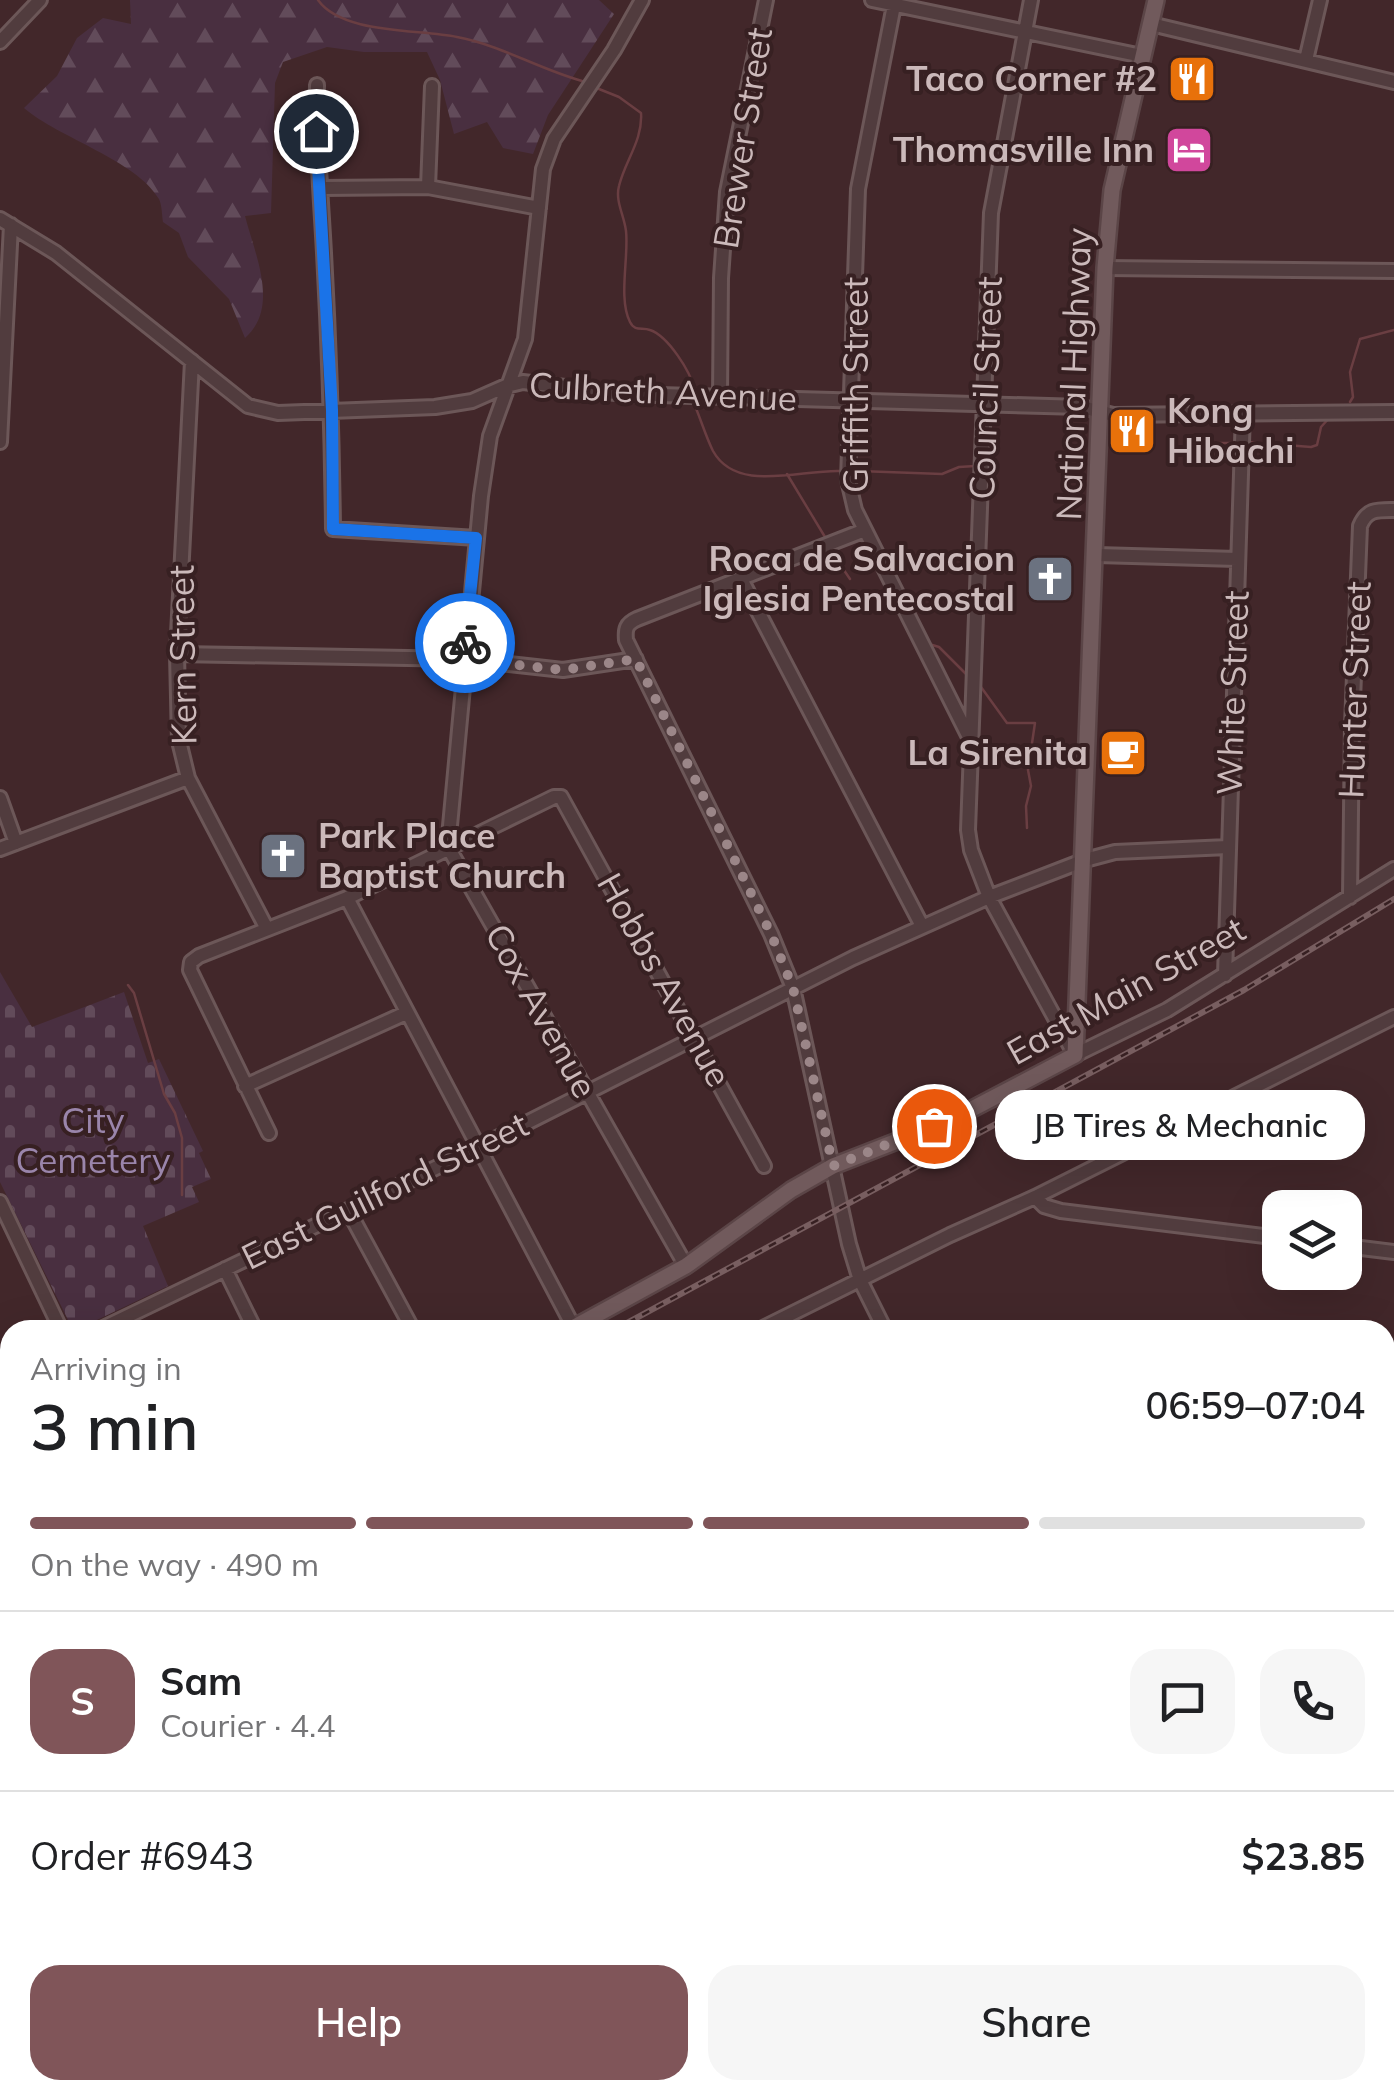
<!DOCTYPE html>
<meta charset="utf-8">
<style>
:root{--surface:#fff;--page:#f6f6f6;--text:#202124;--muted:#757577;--line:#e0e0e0;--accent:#805559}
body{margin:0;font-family:Mulish,sans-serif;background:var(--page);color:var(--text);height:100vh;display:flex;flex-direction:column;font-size:38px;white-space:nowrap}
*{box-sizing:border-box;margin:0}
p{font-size:32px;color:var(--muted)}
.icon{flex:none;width:55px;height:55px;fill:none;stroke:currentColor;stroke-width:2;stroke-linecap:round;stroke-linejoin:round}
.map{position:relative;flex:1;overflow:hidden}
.drawer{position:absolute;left:0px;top:1320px;width:1395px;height:780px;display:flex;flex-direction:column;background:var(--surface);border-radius:30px 30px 0 0;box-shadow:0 10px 40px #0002}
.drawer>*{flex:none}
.fabs{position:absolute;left:1262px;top:1190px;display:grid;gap:20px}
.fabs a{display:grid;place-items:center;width:100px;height:100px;border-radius:20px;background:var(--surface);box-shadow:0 10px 40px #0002;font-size:50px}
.pin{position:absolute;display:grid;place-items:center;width:85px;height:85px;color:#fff;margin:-42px;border:5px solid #fff;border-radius:50%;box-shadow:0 2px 10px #0007}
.courier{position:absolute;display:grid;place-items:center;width:100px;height:100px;margin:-50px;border:8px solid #1a73e8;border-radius:50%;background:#fff;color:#222;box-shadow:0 2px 12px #0007}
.bubble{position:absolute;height:70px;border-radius:30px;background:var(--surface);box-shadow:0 10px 40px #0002;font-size:32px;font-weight:600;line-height:70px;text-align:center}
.headline em{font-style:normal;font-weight:600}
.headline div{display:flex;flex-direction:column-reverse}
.headline{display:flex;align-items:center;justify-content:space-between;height:170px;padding:0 30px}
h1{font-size:65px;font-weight:600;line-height:75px}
.bar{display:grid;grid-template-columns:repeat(4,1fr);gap:15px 10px;align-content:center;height:120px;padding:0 30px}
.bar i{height:12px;border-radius:8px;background:var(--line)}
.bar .current{background:var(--accent)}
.bar p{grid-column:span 4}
.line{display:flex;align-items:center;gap:25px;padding:0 30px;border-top:2px solid var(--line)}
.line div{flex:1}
.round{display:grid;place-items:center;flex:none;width:105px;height:105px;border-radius:30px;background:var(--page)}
.cta{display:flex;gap:20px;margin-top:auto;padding:20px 30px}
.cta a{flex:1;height:115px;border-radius:30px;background:var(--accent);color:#fff;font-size:40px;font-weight:600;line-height:115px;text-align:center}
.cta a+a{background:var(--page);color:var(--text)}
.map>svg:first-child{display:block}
.forest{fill:url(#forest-firs)}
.cemetery{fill:url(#cemetery-stones)}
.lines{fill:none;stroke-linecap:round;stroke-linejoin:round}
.stream{stroke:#6a3e42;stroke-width:2.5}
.minor-casing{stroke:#6c5758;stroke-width:18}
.major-casing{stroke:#5b4547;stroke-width:20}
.minor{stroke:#513c3e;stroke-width:12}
.major{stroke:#715a5c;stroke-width:15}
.rail-casing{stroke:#785e60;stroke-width:6}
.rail{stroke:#372022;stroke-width:2.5;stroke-dasharray:8;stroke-linecap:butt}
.done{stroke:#9b8688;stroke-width:10;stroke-dasharray:0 18}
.route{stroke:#1a73e8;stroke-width:12}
.labels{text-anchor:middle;stroke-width:8;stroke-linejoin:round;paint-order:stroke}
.poi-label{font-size:35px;font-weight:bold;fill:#cbb9ba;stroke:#372022;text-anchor:end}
.street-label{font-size:35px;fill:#cbb9ba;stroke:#372022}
.park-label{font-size:35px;fill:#9a85ab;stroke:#372022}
</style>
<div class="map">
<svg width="1394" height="2100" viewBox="0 0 1394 2100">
<defs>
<pattern id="forest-firs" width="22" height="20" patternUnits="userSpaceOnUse" patternTransform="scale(2.5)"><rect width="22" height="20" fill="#492f40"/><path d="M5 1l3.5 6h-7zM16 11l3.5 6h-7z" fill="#624b5a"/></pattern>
<pattern id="cemetery-stones" width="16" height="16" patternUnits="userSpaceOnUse" patternTransform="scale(2.5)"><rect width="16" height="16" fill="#492f40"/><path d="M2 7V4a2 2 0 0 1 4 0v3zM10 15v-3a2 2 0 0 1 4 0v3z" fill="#624b5a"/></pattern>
</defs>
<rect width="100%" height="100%" fill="#42272a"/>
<path class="forest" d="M 130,0 L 599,0 L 614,14 L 548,115 L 533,154 L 503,148 L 487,122 L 454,134 L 440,80 L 427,52 L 364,52 L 327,47 L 283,62 L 275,83 L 271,213 L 245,216 C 255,255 280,307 245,338 L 229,299 L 188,257 L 179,233 L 163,222 C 162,216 162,205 159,199 C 136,160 59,138 24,108 L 57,76 L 77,38 L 103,18 L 131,24 Z"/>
<path class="cemetery" d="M 0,972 L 32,1027 L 124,992 L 148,1063 L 159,1059 L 203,1151 L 199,1153 L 211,1179 L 192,1187 L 199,1202 L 143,1226 L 168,1286 L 78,1329 L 71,1326 L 0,1182 Z"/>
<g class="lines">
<path class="stream" d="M 318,0 C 342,34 417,29 457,37 C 500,45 539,69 582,81
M 599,89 L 619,97 L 641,113 C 643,140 625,161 619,186 C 615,201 624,215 626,231 C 629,256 618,299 630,322 C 635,332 642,327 650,330 C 668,336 691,372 694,389
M 1350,402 L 1353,397 L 1350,372 L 1360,339 L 1394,330
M 695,406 C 701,420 706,437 713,451 C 737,494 801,469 841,471
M 1248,442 L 1311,447 L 1317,445 L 1321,427 L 1330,417
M 1186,451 L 1211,443 L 1235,443
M 859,471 L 942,474 L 959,467 L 975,466
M 787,474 L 825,537
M 837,560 L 850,579
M 929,644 L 939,647 L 970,678
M 981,687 L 1007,723 L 1035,723 L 1028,770 L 1031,786 L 1026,806 L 1027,828
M 128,985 L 134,993 L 164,1094 L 175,1113 L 182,1138 L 182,1195
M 1385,1690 L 1394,1687
M 492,2100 L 493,2090"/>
<g class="minor-casing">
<path id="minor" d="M 642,0 L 614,50 L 554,139 L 543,169 L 525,339 L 490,436 L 481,496 L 448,847 L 686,1266
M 872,0 L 1142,56
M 895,0 L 858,189 L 848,480 L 855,510 L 973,745
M 1031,0 L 991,213 L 968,830 L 971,850 L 989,897 L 1075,1055 L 1167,1010 L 1394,869
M 1151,24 L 1394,82
M 0,42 L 40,0
M 1306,60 L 1320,0
M 317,85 C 316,142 321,197 324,253 C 329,345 332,437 333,529 L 477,538
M 428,187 L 432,86
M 321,188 L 428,187 L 539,208
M 0,219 L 56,253 L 248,406 L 278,413 L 435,407 L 472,401 L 506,386 L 523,382 L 624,394 L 1082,407 L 1113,415 L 1394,412
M 1105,268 L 1394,271
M 192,361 L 177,654 L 179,741 L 188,778 L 267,929
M 720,397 L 721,278 L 727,192 L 766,0
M 0,442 L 11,225
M 865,530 L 637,619 C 626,624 625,629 626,640 L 771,934 L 793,988 L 849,1244 L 860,1280 L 885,1330
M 1097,555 L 1237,559
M 741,579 L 922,926
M 177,654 L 464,659 L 563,670 L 636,659
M 0,798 L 16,843
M 0,849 L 188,778
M 1350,897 L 1352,725 L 1360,526 C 1367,509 1377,510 1394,510
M 347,898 L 574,1328
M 1225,975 L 1243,412
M 245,1086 L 406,1013
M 269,1133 L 190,970 L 191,962 L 199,956 L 347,898 L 554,797 L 561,797 L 764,1166
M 1035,1197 L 1044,1206 L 1061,1211 L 1280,1238
M 0,1202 L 61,1330
M 348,1210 L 413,1330
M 1345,1246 L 1394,1252
M 225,1269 L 255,1330
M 99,1330 L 477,1148 L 853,958 L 989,897 L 1085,860 L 1115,852 L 1228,847
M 759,1330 L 950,1235 L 1035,1197 L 1394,1017
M 0,1377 L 10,1373
M 0,1464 L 10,1487
M 1385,1539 L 1394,1471
M 0,1708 L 10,1703
M 1385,2010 L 1394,2010
M 581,2090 L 587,2100
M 1057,2090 L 1059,2100
M 0,2091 L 10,2086
M 297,2100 L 318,2090
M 888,2100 L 910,2090"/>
</g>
<g class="major-casing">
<path id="major" d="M 569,1330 L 686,1266 L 791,1190 L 833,1166 L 951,1120 L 1075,1055 L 1105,268 L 1112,190 L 1156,0
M 0,1608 L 10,1603
M 0,1914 L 10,1937
M 82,2090 L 87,2100"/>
</g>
<use href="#minor" class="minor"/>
<use href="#major" class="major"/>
<g class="rail-casing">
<path id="rail" d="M 614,1330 L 1244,990 L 1394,899
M 0,1661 L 10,1656
M 1385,1819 L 1394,1816
M 1236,2090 L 1238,2100"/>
</g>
<use href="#rail" class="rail"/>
</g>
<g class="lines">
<path class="done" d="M 465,643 L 464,659 L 563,670 L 636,659 L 771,934 L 793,988 L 833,1166 L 934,1126"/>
<path class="route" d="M 316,131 L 332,410 L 333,529 L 476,538 L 465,643"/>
</g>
<defs>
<g id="restaurant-square" transform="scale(2.5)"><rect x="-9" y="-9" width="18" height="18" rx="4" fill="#e8710a" stroke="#372022"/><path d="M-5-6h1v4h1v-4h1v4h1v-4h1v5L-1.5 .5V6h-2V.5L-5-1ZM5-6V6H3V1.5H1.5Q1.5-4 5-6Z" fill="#fff"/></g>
<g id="hotel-square" transform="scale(2.5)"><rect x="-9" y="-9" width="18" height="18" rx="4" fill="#d1479c" stroke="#372022"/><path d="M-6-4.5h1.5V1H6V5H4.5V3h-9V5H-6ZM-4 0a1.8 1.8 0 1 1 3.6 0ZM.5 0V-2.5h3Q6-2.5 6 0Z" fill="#fff"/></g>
<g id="church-square" transform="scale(2.5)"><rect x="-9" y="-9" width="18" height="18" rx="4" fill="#6b7280" stroke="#372022"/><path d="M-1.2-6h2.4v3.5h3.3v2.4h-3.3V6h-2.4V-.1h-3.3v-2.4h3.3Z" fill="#fff"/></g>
<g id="cafe-square" transform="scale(2.5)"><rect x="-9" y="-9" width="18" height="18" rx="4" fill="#e8710a" stroke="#372022"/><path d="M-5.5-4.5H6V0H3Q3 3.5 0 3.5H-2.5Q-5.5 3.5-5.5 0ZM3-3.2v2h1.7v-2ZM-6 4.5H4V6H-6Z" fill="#fff"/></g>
</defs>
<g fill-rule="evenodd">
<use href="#restaurant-square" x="1192" y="79"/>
<use href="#hotel-square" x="1189" y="150"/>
<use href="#restaurant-square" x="1132" y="431"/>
<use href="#church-square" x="1050" y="579"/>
<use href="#cafe-square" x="1123" y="753"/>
<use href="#church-square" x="283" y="856"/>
</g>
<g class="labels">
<g class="poi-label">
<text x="1157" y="91">Taco Corner #2</text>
<text x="1154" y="162">Thomasville Inn</text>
<text x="1167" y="423" text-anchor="start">Kong<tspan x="1167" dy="40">Hibachi</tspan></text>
<text x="1015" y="571">Roca de Salvacion<tspan x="1015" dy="40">Iglesia Pentecostal</tspan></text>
<text x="1088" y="765">La Sirenita</text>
<text x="318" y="848" text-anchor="start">Park Place<tspan x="318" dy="40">Baptist Church</tspan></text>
</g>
<g class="street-label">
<text transform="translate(743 138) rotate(-81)" y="12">Brewer Street</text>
<text transform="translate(1074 374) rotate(-88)" y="12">National Highway</text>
<text transform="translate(856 385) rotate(-90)" y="12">Griffith Street</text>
<text transform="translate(986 388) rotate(-88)" y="12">Council Street</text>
<text transform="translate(663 392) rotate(3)" y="12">Culbreth Avenue</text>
<text transform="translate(183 655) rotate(-91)" y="12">Kern Street</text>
<text transform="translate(1355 690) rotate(-88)" y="12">Hunter Street</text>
<text transform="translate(1233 693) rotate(-88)" y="12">White Street</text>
<text transform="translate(664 980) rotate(61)" y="12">Hobbs Avenue</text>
<text transform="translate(1126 991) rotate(-29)" y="12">East Main Street</text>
<text transform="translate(541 1011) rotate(61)" y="12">Cox Avenue</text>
<text transform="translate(385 1191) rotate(-26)" y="12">East Guilford Street</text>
</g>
<g class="park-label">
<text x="93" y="1133">City<tspan x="93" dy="40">Cemetery</tspan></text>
</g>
</g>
</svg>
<div class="fabs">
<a><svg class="icon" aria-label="layers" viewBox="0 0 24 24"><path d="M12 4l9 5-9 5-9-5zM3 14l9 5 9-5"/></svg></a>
</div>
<div class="pin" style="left:934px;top:1126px;background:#ea580c"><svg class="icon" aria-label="bag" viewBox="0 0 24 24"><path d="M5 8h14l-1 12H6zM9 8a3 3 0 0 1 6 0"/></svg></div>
<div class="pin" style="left:316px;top:131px;background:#1f2937"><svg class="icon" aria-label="home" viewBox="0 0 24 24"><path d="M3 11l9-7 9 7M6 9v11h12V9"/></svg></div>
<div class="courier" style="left:465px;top:643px"><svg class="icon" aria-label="bike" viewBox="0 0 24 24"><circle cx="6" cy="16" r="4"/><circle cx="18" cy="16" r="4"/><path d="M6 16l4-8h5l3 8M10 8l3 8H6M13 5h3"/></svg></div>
<div class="bubble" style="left:995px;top:1090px;width:370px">JB Tires &amp; Mechanic</div>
<section class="drawer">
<div class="headline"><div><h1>3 min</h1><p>Arriving in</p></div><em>06:59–07:04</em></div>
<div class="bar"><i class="current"></i><i class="current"></i><i class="current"></i><i></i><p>On the way · 490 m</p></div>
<div class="line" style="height:180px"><b class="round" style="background:var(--accent);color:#fff">S</b><div><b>Sam</b><p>Courier · 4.4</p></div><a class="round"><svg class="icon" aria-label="chat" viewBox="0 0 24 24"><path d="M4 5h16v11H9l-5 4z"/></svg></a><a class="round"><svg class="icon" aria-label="phone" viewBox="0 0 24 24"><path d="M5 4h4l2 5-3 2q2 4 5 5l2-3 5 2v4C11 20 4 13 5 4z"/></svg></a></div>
<div class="line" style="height:130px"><div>Order #6943</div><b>$23.85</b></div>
<div class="cta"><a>Help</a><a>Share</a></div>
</section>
</div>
